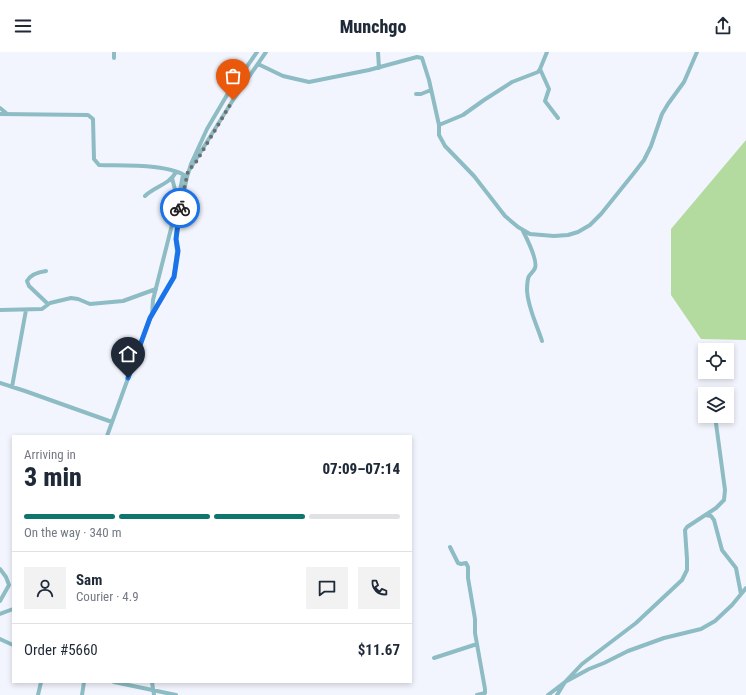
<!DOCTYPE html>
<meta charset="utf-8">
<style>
:root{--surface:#fff;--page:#f2f2f3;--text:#1f2937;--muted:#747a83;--line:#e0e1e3;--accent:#0f766e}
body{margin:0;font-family:"Roboto Condensed",sans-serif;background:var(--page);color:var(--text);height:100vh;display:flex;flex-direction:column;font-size:15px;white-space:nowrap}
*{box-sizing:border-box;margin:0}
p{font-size:13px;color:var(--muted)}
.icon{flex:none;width:22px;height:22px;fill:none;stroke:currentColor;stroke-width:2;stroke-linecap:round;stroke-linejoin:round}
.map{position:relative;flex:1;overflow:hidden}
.drawer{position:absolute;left:12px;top:383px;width:400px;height:248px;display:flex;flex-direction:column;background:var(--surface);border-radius:0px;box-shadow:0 2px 6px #0003}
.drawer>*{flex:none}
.controls{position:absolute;left:698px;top:291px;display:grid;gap:8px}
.controls a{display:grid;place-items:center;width:36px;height:36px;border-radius:0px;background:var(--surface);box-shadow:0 2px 6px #0003;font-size:20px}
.pin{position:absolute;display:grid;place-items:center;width:34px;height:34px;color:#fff;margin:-41px -17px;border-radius:50% 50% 50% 0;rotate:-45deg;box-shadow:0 0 4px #0007}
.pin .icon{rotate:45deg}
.courier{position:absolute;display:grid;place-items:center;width:40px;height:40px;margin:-20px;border:3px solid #1a73e8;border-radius:50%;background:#fff;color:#222;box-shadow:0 1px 5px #0007}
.summary em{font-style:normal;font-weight:800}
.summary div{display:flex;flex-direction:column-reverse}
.summary{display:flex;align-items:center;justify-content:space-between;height:68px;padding:0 12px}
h1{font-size:26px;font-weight:800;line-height:30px}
.bar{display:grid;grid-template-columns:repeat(4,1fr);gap:6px 4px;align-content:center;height:48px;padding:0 12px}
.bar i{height:5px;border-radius:3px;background:var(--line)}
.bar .current{background:var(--accent)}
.bar p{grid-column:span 4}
.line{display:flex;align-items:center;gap:10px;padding:0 12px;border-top:1px solid var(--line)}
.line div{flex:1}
.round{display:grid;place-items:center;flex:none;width:42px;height:42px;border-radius:0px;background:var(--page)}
header{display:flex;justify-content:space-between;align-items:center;height:52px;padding:0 12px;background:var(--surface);font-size:18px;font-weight:800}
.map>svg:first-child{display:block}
.green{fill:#b3da9f}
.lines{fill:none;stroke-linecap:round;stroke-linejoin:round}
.minor{stroke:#8dbcc4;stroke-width:4}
.done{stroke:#6d6e74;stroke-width:4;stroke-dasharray:0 7.2}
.route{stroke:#1a73e8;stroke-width:5}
</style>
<header><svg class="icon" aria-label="menu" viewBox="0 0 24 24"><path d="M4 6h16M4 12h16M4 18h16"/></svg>Munchgo<svg class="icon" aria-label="share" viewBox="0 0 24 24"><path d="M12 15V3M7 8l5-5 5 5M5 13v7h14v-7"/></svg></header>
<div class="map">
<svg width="746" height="643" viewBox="0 0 746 643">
<rect width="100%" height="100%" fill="#f3f5fe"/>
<path class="green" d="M 746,88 L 746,288 L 701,287 L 671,243 L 671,177 Z"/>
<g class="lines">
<path class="minor" d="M 378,0 L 379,16
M 114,6 L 114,0
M 258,12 L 283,24 L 309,30 L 369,18 L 417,5 L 422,6 L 429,28 L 439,73 L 439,83 L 445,94 L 474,124 L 505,164 L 518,175 L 530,182 L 554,184 L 568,183 L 578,180 L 590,173 L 601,162 L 634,121 L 644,108 L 651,94 L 662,62 L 668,52 L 684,30 L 697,0
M 540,17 L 549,37 L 545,49 L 558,66
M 416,42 L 421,42 L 431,38
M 0,56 L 6,61
M 0,62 L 88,63 L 93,67 L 94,107 L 99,113 C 120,114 169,111 187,125
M 439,73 L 463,63 L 484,48 L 512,30 L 538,20 L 540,17 L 547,0
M 190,117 L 233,48 L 266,0
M 172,126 L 178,149
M 145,144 C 154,135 170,132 176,120
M 523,179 C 527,187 538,208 535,216 C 534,219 531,221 529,224 C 527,228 527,234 527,239 C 528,256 537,273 542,289
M 46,219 C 38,220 31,222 27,229 L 29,234 L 48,252
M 0,258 L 42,257 L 50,251 L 71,246 L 78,247 L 90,252 L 123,249 L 156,237
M 152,263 L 153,248 L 178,149 L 183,123
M 0,331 L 25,339 L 112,370
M 12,335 L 26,258
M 107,384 L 150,266 L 174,225 L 177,199 L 176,187 L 178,166 L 187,125 L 191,112 L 207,77 L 227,43 L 257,0
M 705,463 L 711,464 L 714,468 L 722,498 L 736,516 L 741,542
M 450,495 L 458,511 L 461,512 L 466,511 L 468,515 L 468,526 L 475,567 L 475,581 L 485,637 L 485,641 L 477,643
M 0,517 L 6,525 L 9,533 L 0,549
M 0,562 L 13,557
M 0,587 L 13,593
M 434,606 L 477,592
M 114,630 L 176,643
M 152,630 L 154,643
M 38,643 L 41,630
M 82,643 L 84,630
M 548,643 L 565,630 L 582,612 L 636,571 L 682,528 L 687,518 L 687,507 L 685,478 L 687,475 L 716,456 L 724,448 L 725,438 L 715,364
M 557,643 L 565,630 L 589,617 L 604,611 L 628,599 L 664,586 L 701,577 L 715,569 L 732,553 L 746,536"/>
</g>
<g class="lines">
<path class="done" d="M 180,156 L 188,119 L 196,110 L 233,48"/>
<path class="route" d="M 128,326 L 150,266 L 174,225 L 178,199 L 176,187 L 180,156"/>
</g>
</svg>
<div class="controls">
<a><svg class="icon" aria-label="locate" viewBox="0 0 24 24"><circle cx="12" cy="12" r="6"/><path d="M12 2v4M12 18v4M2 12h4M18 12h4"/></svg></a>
<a><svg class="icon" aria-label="layers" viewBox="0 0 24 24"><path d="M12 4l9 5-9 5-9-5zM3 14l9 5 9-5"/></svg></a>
</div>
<div class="pin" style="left:233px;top:48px;background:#ea580c"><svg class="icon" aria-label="bag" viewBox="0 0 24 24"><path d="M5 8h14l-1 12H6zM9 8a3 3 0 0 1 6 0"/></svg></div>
<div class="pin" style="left:128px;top:326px;background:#1f2937"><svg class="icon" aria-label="home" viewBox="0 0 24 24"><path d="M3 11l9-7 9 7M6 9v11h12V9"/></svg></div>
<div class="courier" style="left:180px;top:156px"><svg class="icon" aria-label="bike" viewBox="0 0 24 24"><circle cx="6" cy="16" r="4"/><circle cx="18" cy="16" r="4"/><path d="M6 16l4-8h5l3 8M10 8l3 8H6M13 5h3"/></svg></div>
<section class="drawer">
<div class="summary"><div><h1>3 min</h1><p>Arriving in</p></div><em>07:09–07:14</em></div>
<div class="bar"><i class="current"></i><i class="current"></i><i class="current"></i><i></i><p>On the way · 340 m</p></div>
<div class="line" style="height:72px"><a class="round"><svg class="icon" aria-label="person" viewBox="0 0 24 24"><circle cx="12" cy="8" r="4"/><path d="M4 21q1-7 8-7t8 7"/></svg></a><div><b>Sam</b><p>Courier · 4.9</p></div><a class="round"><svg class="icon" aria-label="chat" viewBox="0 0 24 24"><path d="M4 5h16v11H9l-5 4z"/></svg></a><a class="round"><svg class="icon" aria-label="phone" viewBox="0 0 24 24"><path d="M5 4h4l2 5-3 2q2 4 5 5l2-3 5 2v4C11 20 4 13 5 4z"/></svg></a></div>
<div class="line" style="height:52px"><div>Order #5660</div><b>$11.67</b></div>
</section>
</div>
